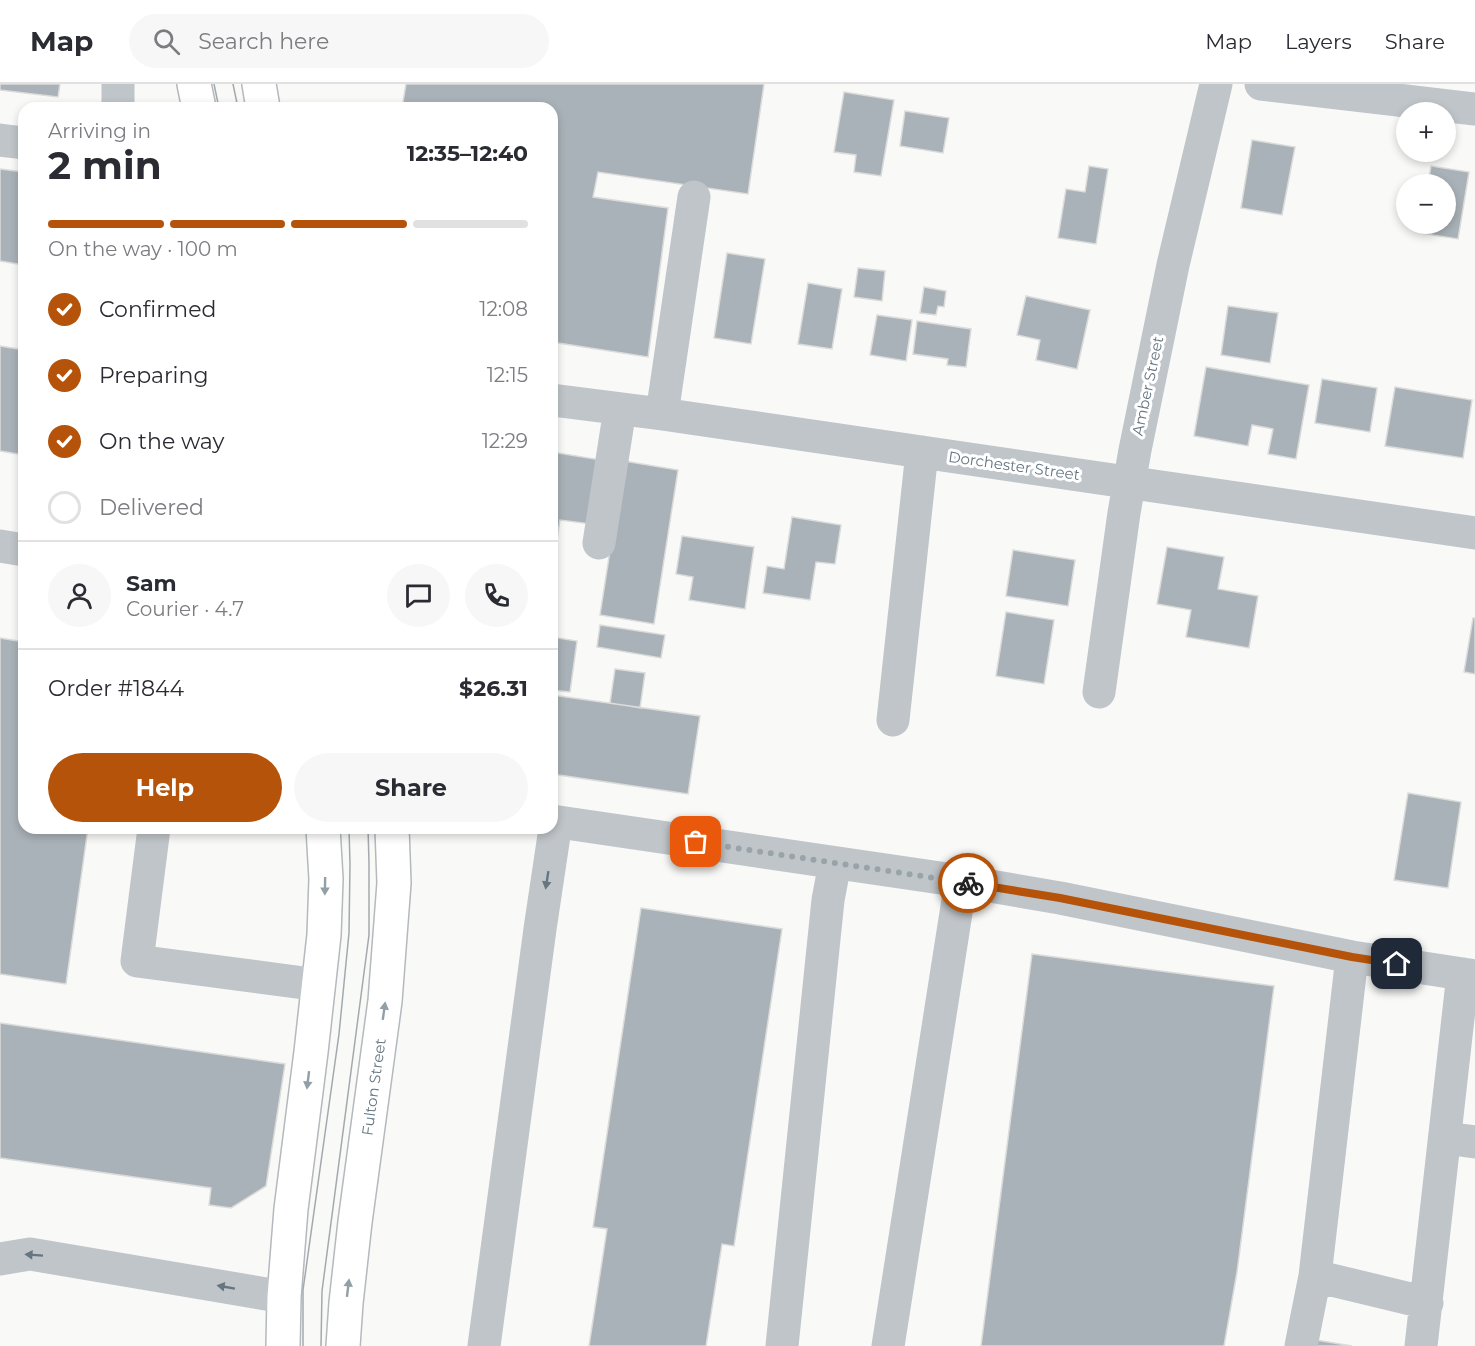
<!DOCTYPE html>
<meta charset="utf-8">
<style>
:root{--surface:#fff;--page:#f7f7f7;--text:#2b2b33;--muted:#7c7c81;--line:#e1e1e2;--accent:#b45309}
body{margin:0;font-family:Montserrat,sans-serif;background:var(--page);color:var(--text);height:100vh;display:flex;flex-direction:column;font-size:22px;white-space:nowrap}
*{box-sizing:border-box;margin:0}
p{font-size:20px;color:var(--muted)}
.icon{flex:none;width:33px;height:33px;fill:none;stroke:currentColor;stroke-width:2;stroke-linecap:round;stroke-linejoin:round}
.map{position:relative;flex:1;overflow:hidden}
.panel{position:absolute;left:18px;top:18px;width:540px;height:732px;display:flex;flex-direction:column;background:var(--surface);border-radius:18px;box-shadow:0 3px 9px #0003}
.panel>*{flex:none}
.controls{position:absolute;left:1396px;top:18px;display:grid;gap:12px}
.controls a{display:grid;place-items:center;width:60px;height:60px;border-radius:50%;background:var(--surface);box-shadow:0 3px 9px #0003;font-size:30px}
.pin{position:absolute;display:grid;place-items:center;width:51px;height:51px;color:#fff;margin:-26px;border-radius:12px;box-shadow:0 3px 9px #0006}
.courier{position:absolute;display:grid;place-items:center;width:60px;height:60px;margin:-30px;border:4px solid #b45309;border-radius:50%;background:#fff;color:#222;box-shadow:0 2px 8px #0007}
.overview em{font-style:normal;font-weight:700}
.overview div{display:flex;flex-direction:column-reverse}
.overview{display:flex;align-items:center;justify-content:space-between;height:102px;padding:0 30px}
h1{font-size:39px;font-weight:700;line-height:45px}
.bar{display:grid;grid-template-columns:repeat(4,1fr);gap:9px 6px;align-content:center;height:72px;padding:0 30px}
.bar i{height:8px;border-radius:4px;background:var(--line)}
.bar .on{background:var(--accent)}
.bar p{grid-column:span 4}
.line{display:flex;align-items:center;gap:15px;padding:0 30px;border-top:2px solid var(--line)}
.line div{flex:1}
.round{display:grid;place-items:center;flex:none;width:63px;height:63px;border-radius:32px;background:var(--page)}
ol{padding:0 30px;list-style:none}
li{display:flex;align-items:center;gap:18px;height:66px}
li p{margin-inline-start:auto}
li .icon{padding:6px;border-radius:50%;background:var(--accent);color:#fff;stroke-width:4}
li:last-child{color:var(--muted)}
li i{width:33px;height:33px;border:3px solid var(--line);border-radius:50%}
.cta{display:flex;gap:12px;margin-top:auto;padding:12px 30px}
.cta a{flex:1;height:69px;border-radius:36px;background:var(--accent);color:#fff;font-size:24px;font-weight:700;line-height:69px;text-align:center}
.cta a+a{background:var(--page);color:var(--text)}
header{display:flex;align-items:center;gap:36px;box-sizing:border-box;height:84px;padding:0 30px;background:var(--surface);border-bottom:2px solid var(--line)}
header strong{font-size:28px}
nav{display:flex;gap:33px;margin-inline-start:auto;font-size:21px}
.search{width:420px;height:54px;background:var(--page);display:flex;align-items:center;gap:15px;box-sizing:border-box;padding:0 21px;border-radius:33px;color:var(--muted);font-size:22px}
.map>svg:first-child{display:block}
.building{fill:#a9b2b8;stroke:#dbdbd9;stroke-width:1.5}
.lines{fill:none;stroke-linecap:round;stroke-linejoin:round}
.major-casing{stroke:#b4b9bd;stroke-width:36}
.minor{stroke:#c0c5c9;stroke-width:33}
.major{stroke:#fff;stroke-width:33}
.tram{stroke:#a2a9ae;stroke-width:1.5}
.oneway{fill:#657681}
.oneway2{fill:#939fa7}
.done{stroke:#99a4aa;stroke-width:6;stroke-dasharray:0 10.8}
.route{stroke:#b45309;stroke-width:8}
.labels{text-anchor:middle;stroke-width:6;stroke-linejoin:round;paint-order:stroke}
.street-label{font-size:15px;fill:#657681;stroke:#fff}
</style>
<header>
<strong>Map</strong>
<div class="search"><svg class="icon" aria-label="search" viewBox="0 0 24 24"><circle cx="10" cy="10" r="6"/><path d="M15 15l6 6"/></svg>Search here</div>
<nav><a>Map</a><a>Layers</a><a>Share</a></nav>
</header>
<div class="map">
<svg width="1475" height="1262" viewBox="0 0 1475 1262">
<rect width="100%" height="100%" fill="#f9f9f7"/>
<path class="building" d="M 0,0 L 60,0 L 58,13 L 0,6 Z
M 406,0 L 764,0 L 748,110 L 598,88 L 593,113 L 668,124 L 648,273 L 552,258 L 552,24 L 402,24 Z
M 844,8 L 894,16 L 881,92 L 854,88 L 856,71 L 834,68 Z
M 905,27 L 949,34 L 943,69 L 900,62 Z
M 1252,56 L 1295,63 L 1282,131 L 1241,124 Z
M 1089,82 L 1108,85 L 1096,160 L 1058,154 L 1066,105 L 1085,108 Z
M 1431,82 L 1469,88 L 1458,155 L 1420,149 L 1422,140 L 1446,140 L 1446,100 L 1428,100 Z
M 0,85 L 24,88 L 24,181 L 0,177 Z
M 727,169 L 765,175 L 751,260 L 714,254 Z
M 858,184 L 885,187 L 882,217 L 854,213 Z
M 808,199 L 842,205 L 832,265 L 798,260 Z
M 924,203 L 946,207 L 944,223 L 938,222 L 936,231 L 920,229 Z
M 1026,212 L 1090,226 L 1077,285 L 1036,276 L 1040,256 L 1017,251 Z
M 1228,222 L 1278,229 L 1270,279 L 1221,271 Z
M 877,231 L 912,236 L 906,277 L 870,271 Z
M 917,237 L 971,245 L 966,283 L 947,281 L 948,275 L 913,270 Z
M 0,262 L 24,266 L 24,371 L 0,367 Z
M 1206,283 L 1309,301 L 1296,375 L 1268,370 L 1273,345 L 1252,341 L 1248,362 L 1194,352 Z
M 1322,295 L 1377,304 L 1370,348 L 1315,339 Z
M 1395,303 L 1472,316 L 1463,374 L 1385,362 Z
M 552,368 L 601,376 L 591,440 L 560,436 L 552,486 Z
M 624,377 L 678,386 L 654,540 L 600,531 Z
M 792,433 L 841,441 L 835,480 L 816,478 L 810,516 L 763,509 L 767,482 L 784,485 Z
M 682,452 L 754,463 L 745,525 L 689,516 L 693,493 L 676,490 Z
M 1167,463 L 1224,473 L 1218,505 L 1258,512 L 1249,564 L 1186,553 L 1191,526 L 1157,520 Z
M 1013,466 L 1075,476 L 1068,522 L 1006,512 Z
M 1006,528 L 1054,536 L 1044,600 L 996,592 Z
M 1473,534 L 1475,534 L 1475,590 L 1464,588 Z
M 600,541 L 665,551 L 661,574 L 597,563 Z
M 552,553 L 577,557 L 570,608 L 552,606 Z
M 0,554 L 24,558 L 24,744 L 88,744 L 66,900 L 0,890 Z
M 615,585 L 645,589 L 640,624 L 610,619 Z
M 552,611 L 700,632 L 688,710 L 552,690 Z
M 1408,709 L 1461,718 L 1448,804 L 1394,796 Z
M 641,824 L 782,845 L 734,1162 L 722,1160 L 706,1262 L 589,1262 L 607,1145 L 593,1143 Z
M 1032,870 L 1274,902 L 1237,1188 L 1224,1262 L 981,1262 Z
M 0,939 L 285,980 L 266,1102 L 231,1124 L 209,1121 L 211,1104 L 0,1074 Z
M 1310,1255 L 1352,1262 L 1309,1262 Z"/>
<g class="lines">
<g class="major-casing">
<path id="major" d="M 194,0 L 199,24
M 259,0 L 263,24
M 283,1262 L 284,1213 L 291,1125 L 311,968 L 324,851 L 326,795 L 323,744
M 343,1262 L 346,1219 L 355,1138 L 385,917 L 394,799 L 392,744"/>
</g>
<path class="minor" d="M 118,0 L 118,24
M 1261,0 L 1475,25
M 0,56 L 24,59
M 552,316 L 662,330 L 1475,449
M 662,330 L 694,113
M 599,459 L 620,325
M 0,462 L 24,466
M 1099,608 L 1124,429 L 1135,366 L 1173,181 L 1216,0
M 893,636 L 922,368
M 552,737 L 961,797 L 1060,814 L 1352,873 L 1475,892
M 154,744 L 137,877 L 319,901
M 1446,1054 L 1475,1058
M 0,1175 L 30,1170 L 284,1213
M 1315,1192 L 1427,1219
M 484,1262 L 540,845 L 556,738
M 782,1262 L 828,816 L 835,779
M 888,1262 L 961,797
M 1301,1262 L 1315,1192 L 1352,873
M 1421,1262 L 1463,890"/>
<use href="#major" class="major"/>
<path class="tram" d="M 214,0 L 219,24
M 233,0 L 238,24
M 303,1262 L 303,1206 L 339,950 L 349,849 L 350,780 L 349,744
M 321,1262 L 322,1207 L 369,851 L 369,779 L 368,744"/>
</g>
<defs><path id="oneway-solid" d="M-6-.8H1V-3.2L6.5 0L1 3.2V.8H-6Z" transform="scale(1.5)"/></defs>
<g class="oneway">
<use href="#oneway-solid" transform="translate(547 796) rotate(99)"/>
<use href="#oneway-solid" transform="translate(34 1171) rotate(-176)"/>
<use href="#oneway-solid" transform="translate(226 1203) rotate(-170)"/>
</g>
<g class="oneway2">
<use href="#oneway-solid" transform="translate(325 802) rotate(91)"/>
<use href="#oneway-solid" transform="translate(384 927) rotate(-82)"/>
<use href="#oneway-solid" transform="translate(308 996) rotate(97)"/>
<use href="#oneway-solid" transform="translate(348 1204) rotate(-83)"/>
</g>
<g class="lines">
<path class="done" d="M 696,758 L 968,799"/>
<path class="route" d="M 968,799 L 1060,814 L 1352,873 L 1397,880"/>
</g>
<g class="labels">
<g class="street-label">
<text transform="translate(1148 302) rotate(-78)" y="5">Amber Street</text>
<text transform="translate(1014 382) rotate(8)" y="5">Dorchester Street</text>
<text transform="translate(374 1003) rotate(-82)" y="5">Fulton Street</text>
</g>
</g>
</svg>
<div class="controls">
<a>+</a>
<a>−</a>
</div>
<div class="pin" style="left:696px;top:758px;background:#ea580c"><svg class="icon" aria-label="bag" viewBox="0 0 24 24"><path d="M5 8h14l-1 12H6zM9 8a3 3 0 0 1 6 0"/></svg></div>
<div class="pin" style="left:1397px;top:880px;background:#1f2937"><svg class="icon" aria-label="home" viewBox="0 0 24 24"><path d="M3 11l9-7 9 7M6 9v11h12V9"/></svg></div>
<div class="courier" style="left:968px;top:799px"><svg class="icon" aria-label="bike" viewBox="0 0 24 24"><circle cx="6" cy="16" r="4"/><circle cx="18" cy="16" r="4"/><path d="M6 16l4-8h5l3 8M10 8l3 8H6M13 5h3"/></svg></div>
<section class="panel">
<div class="overview"><div><h1>2 min</h1><p>Arriving in</p></div><em>12:35–12:40</em></div>
<div class="bar"><i class="on"></i><i class="on"></i><i class="on"></i><i></i><p>On the way · 100 m</p></div>
<ol>
<li><svg class="icon" aria-label="check" viewBox="0 0 24 24"><path d="M5 12l5 5 9-10"/></svg>Confirmed<p>12:08</p></li>
<li><svg class="icon" aria-label="check" viewBox="0 0 24 24"><path d="M5 12l5 5 9-10"/></svg>Preparing<p>12:15</p></li>
<li><svg class="icon" aria-label="check" viewBox="0 0 24 24"><path d="M5 12l5 5 9-10"/></svg>On the way<p>12:29</p></li>
<li><i></i>Delivered</li>
</ol>
<div class="line" style="height:108px"><a class="round"><svg class="icon" aria-label="person" viewBox="0 0 24 24"><circle cx="12" cy="8" r="4"/><path d="M4 21q1-7 8-7t8 7"/></svg></a><div><b>Sam</b><p>Courier · 4.7</p></div><a class="round"><svg class="icon" aria-label="chat" viewBox="0 0 24 24"><path d="M4 5h16v11H9l-5 4z"/></svg></a><a class="round"><svg class="icon" aria-label="phone" viewBox="0 0 24 24"><path d="M5 4h4l2 5-3 2q2 4 5 5l2-3 5 2v4C11 20 4 13 5 4z"/></svg></a></div>
<div class="line" style="height:78px"><div>Order #1844</div><b>$26.31</b></div>
<div class="cta"><a>Help</a><a>Share</a></div>
</section>
</div>
